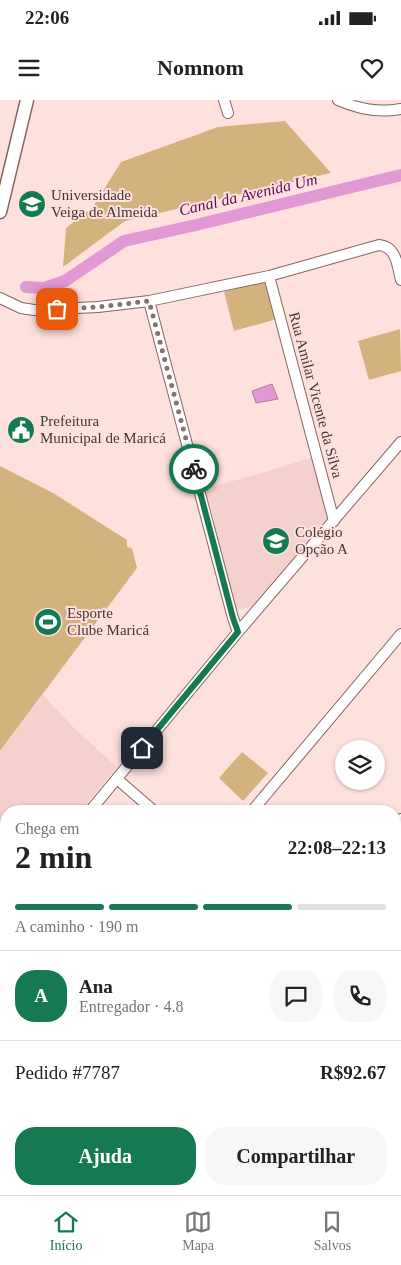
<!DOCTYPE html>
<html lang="pt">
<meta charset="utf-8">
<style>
:root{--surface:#fff;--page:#f6f6f6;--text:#222;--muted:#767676;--line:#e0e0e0;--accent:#157951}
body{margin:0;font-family:Georgia,serif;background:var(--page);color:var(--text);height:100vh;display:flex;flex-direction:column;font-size:19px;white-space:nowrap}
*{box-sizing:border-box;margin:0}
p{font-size:16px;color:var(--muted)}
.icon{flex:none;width:28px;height:28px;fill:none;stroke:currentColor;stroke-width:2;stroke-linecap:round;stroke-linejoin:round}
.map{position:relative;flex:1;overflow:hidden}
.drawer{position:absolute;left:0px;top:705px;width:401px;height:390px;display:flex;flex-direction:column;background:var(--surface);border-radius:20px 20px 0 0;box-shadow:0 1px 4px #0004}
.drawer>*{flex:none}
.tools{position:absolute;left:335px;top:640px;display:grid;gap:10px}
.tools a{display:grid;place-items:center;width:50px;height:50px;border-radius:50%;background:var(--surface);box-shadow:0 1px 4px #0004;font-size:25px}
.pin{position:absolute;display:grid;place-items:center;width:42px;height:42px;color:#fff;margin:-21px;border-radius:10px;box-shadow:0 2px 8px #0006}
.courier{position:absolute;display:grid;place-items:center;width:50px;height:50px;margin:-25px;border:4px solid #157951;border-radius:50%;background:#fff;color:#222;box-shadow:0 1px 6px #0007}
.overview em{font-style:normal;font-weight:700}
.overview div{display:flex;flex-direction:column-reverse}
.overview{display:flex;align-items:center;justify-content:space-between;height:85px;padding:0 15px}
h1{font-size:32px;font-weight:700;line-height:38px}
.bar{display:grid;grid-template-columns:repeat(4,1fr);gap:8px 5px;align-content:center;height:60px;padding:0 15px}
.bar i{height:6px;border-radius:4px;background:var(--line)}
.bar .on{background:var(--accent)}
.bar p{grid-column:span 4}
.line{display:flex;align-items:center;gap:12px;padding:0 15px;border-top:1px solid var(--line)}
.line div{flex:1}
.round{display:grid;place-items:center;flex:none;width:52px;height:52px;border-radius:20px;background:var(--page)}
.action{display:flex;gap:10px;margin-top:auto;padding:10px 15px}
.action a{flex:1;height:58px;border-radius:20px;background:var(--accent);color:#fff;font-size:20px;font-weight:700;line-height:58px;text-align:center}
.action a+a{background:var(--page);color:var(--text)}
.status{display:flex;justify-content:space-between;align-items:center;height:35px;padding:0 25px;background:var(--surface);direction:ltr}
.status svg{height:14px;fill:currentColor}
header{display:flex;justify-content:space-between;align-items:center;height:65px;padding:0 15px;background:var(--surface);font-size:22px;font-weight:700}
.tab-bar{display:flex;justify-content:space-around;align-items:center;height:70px;border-top:1px solid var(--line);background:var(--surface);font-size:14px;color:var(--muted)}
.tab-bar a{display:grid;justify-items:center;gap:2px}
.tab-bar .on{color:var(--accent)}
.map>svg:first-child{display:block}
.built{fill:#f4d1cc}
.green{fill:#d3b37d}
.water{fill:#e198d3;stroke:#b27ba3}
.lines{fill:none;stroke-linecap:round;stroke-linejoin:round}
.canal{stroke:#e198d3;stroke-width:12}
.river{stroke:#e198d3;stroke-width:20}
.minor-casing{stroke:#846561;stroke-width:12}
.tertiary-casing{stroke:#846561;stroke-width:15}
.secondary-casing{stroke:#846561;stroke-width:16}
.primary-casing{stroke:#846561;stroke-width:19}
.minor{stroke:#fff;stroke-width:10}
.tertiary{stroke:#fff;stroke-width:12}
.secondary{stroke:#fff;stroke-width:14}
.primary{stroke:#fff;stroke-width:16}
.done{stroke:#85726f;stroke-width:5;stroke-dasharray:0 9}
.route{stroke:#157951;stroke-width:6}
.labels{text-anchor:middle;stroke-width:4;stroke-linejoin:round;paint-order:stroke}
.poi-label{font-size:15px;fill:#443634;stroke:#fee1dd;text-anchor:start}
.street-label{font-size:15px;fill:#443634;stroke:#fee1dd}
.water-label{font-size:16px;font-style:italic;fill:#620a59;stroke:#fee1dd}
</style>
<div class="status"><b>22:06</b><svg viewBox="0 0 49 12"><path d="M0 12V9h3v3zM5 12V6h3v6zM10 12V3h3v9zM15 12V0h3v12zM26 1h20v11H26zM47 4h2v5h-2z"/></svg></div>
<header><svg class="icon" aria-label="menu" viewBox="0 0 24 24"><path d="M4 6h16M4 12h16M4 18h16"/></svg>Nomnom<svg class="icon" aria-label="heart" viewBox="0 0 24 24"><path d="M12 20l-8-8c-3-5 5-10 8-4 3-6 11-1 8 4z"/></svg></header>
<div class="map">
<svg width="401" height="1095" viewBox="0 0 401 1095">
<rect width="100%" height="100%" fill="#fee1dd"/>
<path class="built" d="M 313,357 L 328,418 L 305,444 L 254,506 L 237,510 L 223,463 L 212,411 L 204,389 L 268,371 Z
M 43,595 L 76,630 L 117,667 L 80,711 L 6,711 L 6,773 L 0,767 L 0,652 Z
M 6,902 L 6,948 L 0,956 L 0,910 Z"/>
<path class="green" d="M 285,21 L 331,73 L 125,121 L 63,167 L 66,128 L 93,107 L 121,62 L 218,27 Z
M 266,180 L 277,219 L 234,231 L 224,192 Z
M 400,229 L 401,271 L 369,280 L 358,241 Z
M 0,366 L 53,393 L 127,440 L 127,447 L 132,448 L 137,468 L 0,651 Z
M 242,652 L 268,673 L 243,701 L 219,678 Z"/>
<path class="water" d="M 272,284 L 278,299 L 256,303 L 252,291 Z"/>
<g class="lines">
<path class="canal" d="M 26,187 L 44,188 L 65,181 L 124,141 L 196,125 L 401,75"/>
<path class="river" d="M 395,747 L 401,740"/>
<g class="minor-casing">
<path id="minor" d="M 224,0 L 228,13
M 338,0 C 358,9 380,13 401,9
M 269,176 L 334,421
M 0,198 L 21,208 L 34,210 L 98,207 L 149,201 L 269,176 L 379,145 C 397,147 397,165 401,180
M 149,201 L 233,518 L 238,532
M 117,679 L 154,711
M 90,711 L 238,532 L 401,342
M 252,711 L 401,534
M 395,726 L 401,719
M 395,767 L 401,760
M 395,917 L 401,922
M 395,949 L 401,941
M 253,1089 L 260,1095
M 271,1095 L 276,1089"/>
</g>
<g class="tertiary-casing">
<path id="tertiary" d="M 0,112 L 27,0"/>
</g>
<g class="secondary-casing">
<path id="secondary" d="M 0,889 L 6,882
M 0,994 L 6,1000
M 109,1089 L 116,1095
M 353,1089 L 360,1095"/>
</g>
<g class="primary-casing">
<path id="primary" d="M 0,786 L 6,792
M 0,1039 L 6,1030"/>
</g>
<use href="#minor" class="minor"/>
<use href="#tertiary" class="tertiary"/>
<use href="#secondary" class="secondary"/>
<use href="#primary" class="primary"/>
</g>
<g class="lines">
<path class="done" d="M 57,209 L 98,207 L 149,201 L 194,369"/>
<path class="route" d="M 142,648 L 238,532 L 233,518 L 194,369"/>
</g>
<defs>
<g id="university-disc" transform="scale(1.4375)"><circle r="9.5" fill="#157951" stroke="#fee1dd"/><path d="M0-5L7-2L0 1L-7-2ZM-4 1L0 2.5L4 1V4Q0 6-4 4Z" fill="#fff"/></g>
<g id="civic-disc" transform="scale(1.4375)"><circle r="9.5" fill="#157951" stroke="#fee1dd"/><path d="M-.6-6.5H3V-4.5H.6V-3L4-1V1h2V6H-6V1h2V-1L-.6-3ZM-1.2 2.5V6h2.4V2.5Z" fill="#fff"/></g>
<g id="school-disc" transform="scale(1.4375)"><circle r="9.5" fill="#157951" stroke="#fee1dd"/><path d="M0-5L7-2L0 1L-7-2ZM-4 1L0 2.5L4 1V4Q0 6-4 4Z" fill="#fff"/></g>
<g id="stadium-disc" transform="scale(1.4375)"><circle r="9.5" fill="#157951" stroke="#fee1dd"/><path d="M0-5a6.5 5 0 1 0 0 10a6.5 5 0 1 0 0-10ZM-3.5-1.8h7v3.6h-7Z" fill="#fff"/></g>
</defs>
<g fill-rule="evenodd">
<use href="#university-disc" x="32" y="104"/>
<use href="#civic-disc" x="21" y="330"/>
<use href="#school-disc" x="276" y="441"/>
<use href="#stadium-disc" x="48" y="522"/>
</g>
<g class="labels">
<g class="poi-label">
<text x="51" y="100">Universidade<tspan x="51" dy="17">Veiga de Almeida</tspan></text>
<text x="40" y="326">Prefeitura<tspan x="40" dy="17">Municipal de Maricá</tspan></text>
<text x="295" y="437">Colégio<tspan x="295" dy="17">Opção A</tspan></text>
<text x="67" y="518">Esporte<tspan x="67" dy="17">Clube Maricá</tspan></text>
</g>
<g class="street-label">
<text transform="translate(316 295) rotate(75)" y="5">Rua Amilar Vicente da Silva</text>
</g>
<g class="water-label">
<text transform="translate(248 94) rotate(-13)" y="6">Canal da Avenida Um</text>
</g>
</g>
</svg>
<div class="tools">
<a><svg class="icon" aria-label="layers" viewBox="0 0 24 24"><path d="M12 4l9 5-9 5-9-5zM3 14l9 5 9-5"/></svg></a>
</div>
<div class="pin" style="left:57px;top:209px;background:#ea580c"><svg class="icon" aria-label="bag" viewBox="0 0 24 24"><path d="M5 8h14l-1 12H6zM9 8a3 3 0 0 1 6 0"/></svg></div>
<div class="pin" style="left:142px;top:648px;background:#1f2937"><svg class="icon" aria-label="home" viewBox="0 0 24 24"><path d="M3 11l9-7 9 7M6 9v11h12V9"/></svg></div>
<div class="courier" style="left:194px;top:369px"><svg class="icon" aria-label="bike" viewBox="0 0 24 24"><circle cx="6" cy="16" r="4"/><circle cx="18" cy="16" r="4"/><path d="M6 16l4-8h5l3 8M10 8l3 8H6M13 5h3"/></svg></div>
<section class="drawer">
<div class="overview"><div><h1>2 min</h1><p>Chega em</p></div><em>22:08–22:13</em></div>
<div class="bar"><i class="on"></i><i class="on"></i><i class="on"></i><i></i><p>A caminho · 190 m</p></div>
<div class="line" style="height:90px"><b class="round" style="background:var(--accent);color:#fff">A</b><div><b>Ana</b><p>Entregador · 4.8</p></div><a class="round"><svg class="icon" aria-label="chat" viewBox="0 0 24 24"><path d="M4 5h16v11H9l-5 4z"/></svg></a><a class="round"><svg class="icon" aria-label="phone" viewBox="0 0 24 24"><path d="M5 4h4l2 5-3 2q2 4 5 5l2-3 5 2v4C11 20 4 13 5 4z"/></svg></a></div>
<div class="line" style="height:65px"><div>Pedido #7787</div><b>R$92.67</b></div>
<div class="action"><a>Ajuda</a><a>Compartilhar</a></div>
</section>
</div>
<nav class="tab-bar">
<a class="on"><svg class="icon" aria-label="home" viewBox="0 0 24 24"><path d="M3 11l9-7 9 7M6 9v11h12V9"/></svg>Início</a>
<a><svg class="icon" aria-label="map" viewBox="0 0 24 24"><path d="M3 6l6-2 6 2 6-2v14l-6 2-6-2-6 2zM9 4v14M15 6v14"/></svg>Mapa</a>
<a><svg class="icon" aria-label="saved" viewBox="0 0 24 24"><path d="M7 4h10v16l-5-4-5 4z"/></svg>Salvos</a>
</nav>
